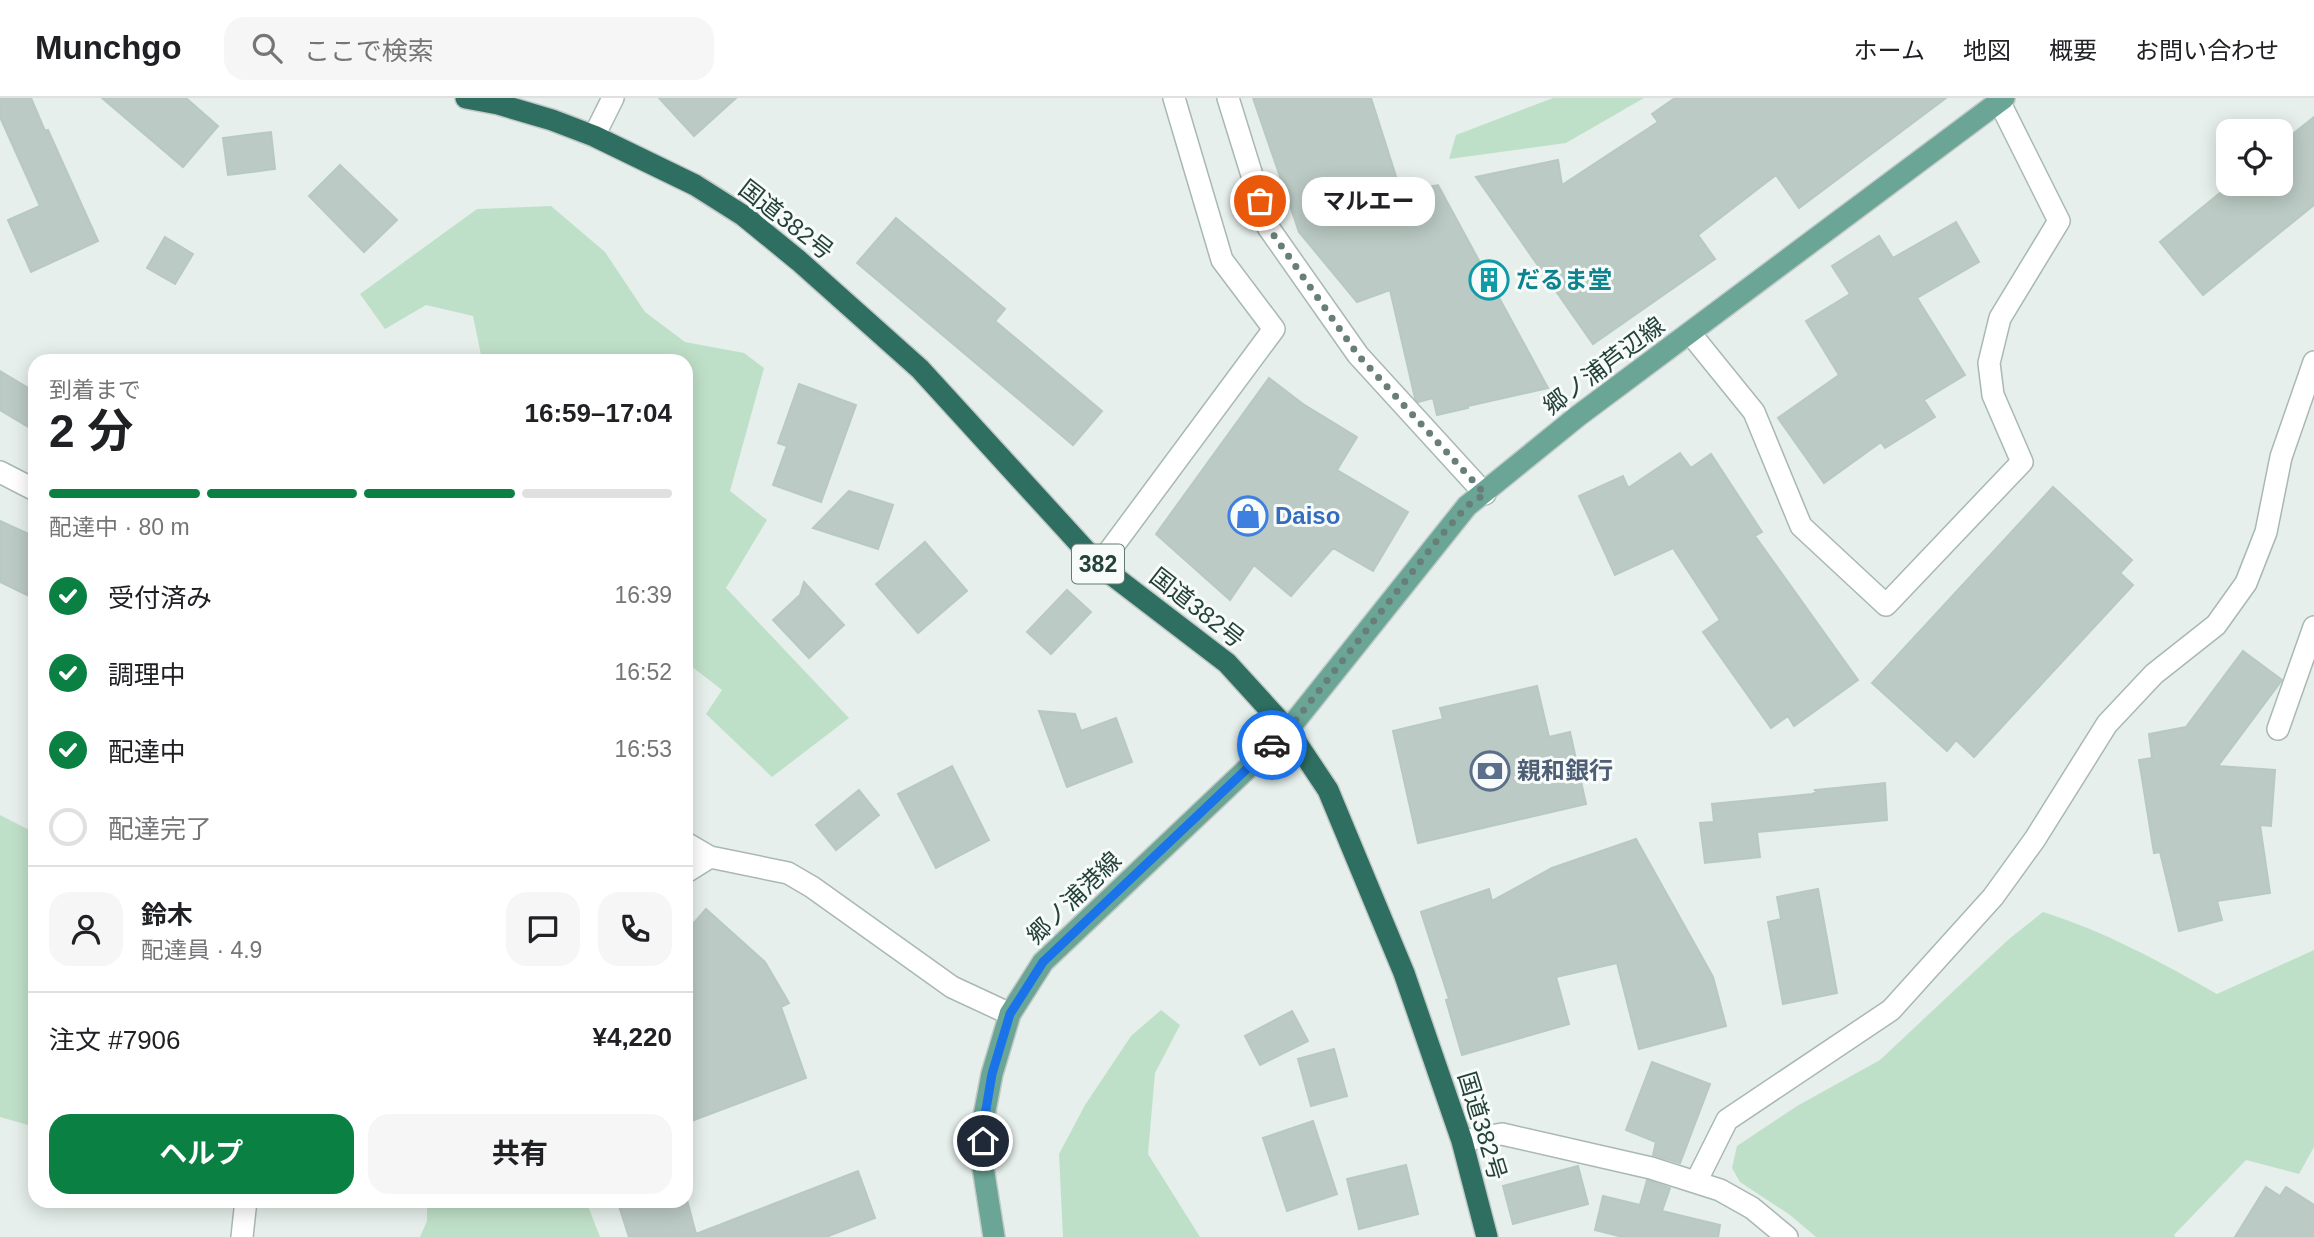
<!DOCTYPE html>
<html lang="ja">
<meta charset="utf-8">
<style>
:root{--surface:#fff;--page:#f6f6f6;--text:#202124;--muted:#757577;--line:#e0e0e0;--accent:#0b8043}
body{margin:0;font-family:Arial,"Noto Sans JP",sans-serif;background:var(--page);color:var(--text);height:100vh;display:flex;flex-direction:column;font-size:26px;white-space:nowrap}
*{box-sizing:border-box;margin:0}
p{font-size:23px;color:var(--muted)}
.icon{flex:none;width:38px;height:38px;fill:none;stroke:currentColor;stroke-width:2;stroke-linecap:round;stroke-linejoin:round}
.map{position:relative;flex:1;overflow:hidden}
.side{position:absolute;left:28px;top:256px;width:665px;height:854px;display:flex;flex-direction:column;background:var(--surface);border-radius:21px;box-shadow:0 4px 18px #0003}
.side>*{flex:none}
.controls{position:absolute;left:2216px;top:21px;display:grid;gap:14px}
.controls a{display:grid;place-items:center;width:77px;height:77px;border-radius:14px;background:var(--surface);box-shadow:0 4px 18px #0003;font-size:35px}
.pin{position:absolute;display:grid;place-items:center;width:60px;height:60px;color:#fff;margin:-30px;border:4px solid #fff;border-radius:50%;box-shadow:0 2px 7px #0007}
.courier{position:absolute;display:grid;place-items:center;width:70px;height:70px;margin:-35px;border:5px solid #1a73e8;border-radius:50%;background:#fff;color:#222;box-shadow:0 2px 9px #0007}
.bubble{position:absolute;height:49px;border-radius:21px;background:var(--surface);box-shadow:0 4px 18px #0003;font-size:23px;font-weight:700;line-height:49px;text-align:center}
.head em{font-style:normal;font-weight:700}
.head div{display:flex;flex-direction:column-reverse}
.head{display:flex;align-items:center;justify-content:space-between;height:119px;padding:0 21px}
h1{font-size:46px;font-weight:700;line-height:52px}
.bar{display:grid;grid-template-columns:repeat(4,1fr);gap:10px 7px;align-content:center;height:84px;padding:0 21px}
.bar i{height:9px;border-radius:5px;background:var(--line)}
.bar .selected{background:var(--accent)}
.bar p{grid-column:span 4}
.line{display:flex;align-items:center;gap:18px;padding:0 21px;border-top:2px solid var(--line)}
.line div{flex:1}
.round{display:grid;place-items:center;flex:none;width:74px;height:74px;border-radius:21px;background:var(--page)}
ol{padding:0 21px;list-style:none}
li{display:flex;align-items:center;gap:21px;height:77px}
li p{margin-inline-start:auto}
li .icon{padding:7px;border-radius:50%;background:var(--accent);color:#fff;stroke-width:4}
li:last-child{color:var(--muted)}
li i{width:38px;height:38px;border:4px solid var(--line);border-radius:50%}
.primary-button{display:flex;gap:14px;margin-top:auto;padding:14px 21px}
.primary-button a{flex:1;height:80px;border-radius:21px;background:var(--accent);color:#fff;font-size:28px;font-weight:700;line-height:80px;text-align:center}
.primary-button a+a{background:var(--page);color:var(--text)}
header{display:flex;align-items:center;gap:42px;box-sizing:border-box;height:98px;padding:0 35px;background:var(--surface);border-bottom:2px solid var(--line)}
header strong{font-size:33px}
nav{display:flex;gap:38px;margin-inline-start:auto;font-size:24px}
.search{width:490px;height:63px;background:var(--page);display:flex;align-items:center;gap:18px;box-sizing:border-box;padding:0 24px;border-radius:21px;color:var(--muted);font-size:26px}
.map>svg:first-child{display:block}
.green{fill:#bfe0c8}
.building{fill:#bbcac4;stroke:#b8c9c2;stroke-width:2}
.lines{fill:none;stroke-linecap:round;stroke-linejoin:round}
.minor-casing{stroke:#a8b8b2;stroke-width:24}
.major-casing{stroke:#c2cac8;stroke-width:24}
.highway-casing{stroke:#c2cac8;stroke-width:24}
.minor{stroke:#fff;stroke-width:21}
.major{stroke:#6aa596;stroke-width:21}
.highway{stroke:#2f6f62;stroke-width:21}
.done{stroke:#687f78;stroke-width:7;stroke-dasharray:0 12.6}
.route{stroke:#1a73e8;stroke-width:9}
.labels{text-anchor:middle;stroke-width:6;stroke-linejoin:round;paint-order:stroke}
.shield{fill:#f7fbf9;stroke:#637a73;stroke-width:2}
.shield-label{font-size:23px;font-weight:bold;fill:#24423a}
.street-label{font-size:24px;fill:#24423a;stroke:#f7fbf9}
.culture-label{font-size:24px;font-weight:bold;fill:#0d838f;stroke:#f7fbf9;text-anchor:start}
.shop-label{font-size:24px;font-weight:bold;fill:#366cbe;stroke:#f7fbf9;text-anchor:start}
.service-label{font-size:24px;font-weight:bold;fill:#4e5e75;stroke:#f7fbf9;text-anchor:start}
</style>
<header>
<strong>Munchgo</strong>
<div class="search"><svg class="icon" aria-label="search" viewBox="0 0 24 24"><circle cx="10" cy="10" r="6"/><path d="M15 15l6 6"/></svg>ここで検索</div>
<nav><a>ホーム</a><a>地図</a><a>概要</a><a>お問い合わせ</a></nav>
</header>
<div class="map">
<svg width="2314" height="1139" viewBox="0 0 2314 1139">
<rect width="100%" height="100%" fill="#e6efeb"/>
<path class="green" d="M 1553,0 L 1644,0 L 1566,45 L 1449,61 L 1456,37 Z
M 551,108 L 605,154 L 645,214 L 685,244 L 744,255 L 764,270 L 730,393 L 767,422 L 726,490 L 849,620 L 772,679 L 706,616 L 722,592 L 686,564 L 686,262 L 482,262 L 473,218 L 426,207 L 385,231 L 360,196 L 477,111 Z
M 0,717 L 35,735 L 35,1029 L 0,1019 Z
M 2043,814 C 2104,833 2161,864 2217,896 L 2314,852 L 2314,1049 L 2299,1076 L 2246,1062 L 2174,1137 L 2175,1139 L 1816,1139 L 1790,1117 L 1740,1084 L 1732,1070 L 1737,1048 L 1797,1008 L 1880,962 L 2009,841 Z
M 1161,912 L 1180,927 L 1155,975 L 1148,1056 L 1200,1139 L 1063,1139 L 1059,1056 L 1085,1007 L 1131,938 Z
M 427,1102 L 586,1103 L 600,1139 L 420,1139 L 427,1123 Z"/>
<path class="building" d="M 0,0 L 31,0 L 45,33 L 48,32 L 98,143 L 31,174 L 8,122 L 40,108 L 0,19 Z
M 102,0 L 186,0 L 218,28 L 183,69 Z
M 659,0 L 736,0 L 694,38 Z
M 1253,0 L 1371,0 L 1401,94 L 1438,87 L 1548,290 L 1468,308 L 1468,310 L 1437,317 L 1433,300 L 1418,304 L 1415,300 L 1390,192 L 1357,204 L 1299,134 Z
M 1675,0 L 1946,0 L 1799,110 L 1776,77 L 1698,137 L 1715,161 L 1593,246 L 1476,79 L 1558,62 L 1562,87 L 1658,24 L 1652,16 Z
M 2314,19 L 2314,107 L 2203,197 L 2160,144 L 2231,86 L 2280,86 L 2280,46 Z
M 271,34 L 275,71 L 228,77 L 223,40 Z
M 340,67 L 397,122 L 364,154 L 309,98 Z
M 896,120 L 1005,211 L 995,223 L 1102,313 L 1073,347 L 857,165 Z
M 1956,124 L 1979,164 L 1917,200 L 1965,277 L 1924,302 L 1935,319 L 1885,350 L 1881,344 L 1824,385 L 1778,320 L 1839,277 L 1806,223 L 1850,196 L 1832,168 L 1879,138 L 1893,160 Z
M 165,139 L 193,156 L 175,186 L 147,170 Z
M 0,273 L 35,294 L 35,333 L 0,312 Z
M 1269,280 L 1303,306 L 1357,339 L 1337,372 L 1408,414 L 1373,473 L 1333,450 L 1291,498 L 1254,467 L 1230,502 L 1156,436 Z
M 799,286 L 856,307 L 821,404 L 773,387 L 787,348 L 778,345 Z
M 1680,355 L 1691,370 L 1711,356 L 1762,434 L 1755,438 L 1858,582 L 1794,628 L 1788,618 L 1771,630 L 1703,534 L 1720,522 L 1673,450 L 1615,477 L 1579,398 L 1623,378 L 1628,390 Z
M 2053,389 L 2132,462 L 2120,475 L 2133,487 L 1974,659 L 1956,642 L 1947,653 L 1872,585 Z
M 849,393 L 893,407 L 878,451 L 813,430 Z
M 0,423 L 35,439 L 35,501 L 0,484 Z
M 925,444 L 967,493 L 918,535 L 876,486 Z
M 804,484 L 844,527 L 809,560 L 773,522 L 800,497 Z
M 1067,492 L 1091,514 L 1051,556 L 1027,534 Z
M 2243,553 L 2282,582 L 2218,668 L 2275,672 L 2271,728 L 2260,727 L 2270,795 L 2217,803 L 2222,822 L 2179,833 L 2160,754 L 2154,755 L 2139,662 L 2152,660 L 2149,636 L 2186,629 Z
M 1537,588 L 1549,639 L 1570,634 L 1586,706 L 1418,745 L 1393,633 L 1443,621 L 1440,610 Z
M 1039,613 L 1075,616 L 1081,633 L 1116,620 L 1132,664 L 1067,689 Z
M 952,668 L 989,742 L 936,770 L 898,696 Z
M 1885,685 L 1887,722 L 1757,734 L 1760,759 L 1705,765 L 1700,725 L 1714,724 L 1712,706 L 1812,696 L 1817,694 L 1815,692 Z
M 859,692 L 879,717 L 836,752 L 816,727 Z
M 1636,741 L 1713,879 L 1726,928 L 1639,951 L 1617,865 L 1556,879 L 1569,926 L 1462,957 L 1446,902 L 1449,901 L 1421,814 L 1489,791 L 1492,803 L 1552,770 Z
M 1818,791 L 1837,895 L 1783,906 L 1768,824 L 1781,821 L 1777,799 Z
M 706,811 L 765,864 L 789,905 L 781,909 L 806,980 L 686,1025 L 686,834 Z
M 1292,913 L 1308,943 L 1260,967 L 1245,938 Z
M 1334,951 L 1347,998 L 1311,1008 L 1298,961 Z
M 1652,964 L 1710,986 L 1680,1065 L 1653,1057 L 1656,1044 L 1626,1032 Z
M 1313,1023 L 1337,1096 L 1287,1113 L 1263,1040 Z
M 1406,1067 L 1418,1116 L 1359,1131 L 1347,1081 Z
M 1578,1068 L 1588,1106 L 1513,1126 L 1503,1088 Z
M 858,1073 L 875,1120 L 826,1139 L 629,1139 L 617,1102 L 687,1102 L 696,1136 Z
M 1647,1082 L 1670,1090 L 1662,1113 L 1720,1127 L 1718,1139 L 1623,1139 L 1595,1132 L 1603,1098 L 1640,1107 Z
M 2266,1089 L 2280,1098 L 2286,1089 L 2314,1107 L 2314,1139 L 2235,1139 Z"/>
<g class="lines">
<g class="minor-casing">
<path id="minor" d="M 1228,0 L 1268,129 L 1358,257 L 1485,396
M 594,38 L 613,0
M 1690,235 L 1754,314 L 1801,428 L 1886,507 L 2022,364 L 1993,297 L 1989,265 L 2000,220 L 2059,123 L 1999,3
M 0,374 L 35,392
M 1099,467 L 1274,231 L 1222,162 L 1174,0
M 2278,631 L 2314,529
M 686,745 L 710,759 L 788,775 L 812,789 L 952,889 L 1010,916
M 686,774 L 710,759
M 1462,1043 L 1502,1036 L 1651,1070 L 1720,1092 L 1752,1110 L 1787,1139
M 1696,1084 L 1727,1022 L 1891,912 L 1993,799 L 2035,741 L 2107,626 L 2154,576 L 2216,527 L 2246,485 L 2266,434 L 2281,359 L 2314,264
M 242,1139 L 246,1102"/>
</g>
<g class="major-casing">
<path id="major" d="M 994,1139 L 982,1063 L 983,1023 L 992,976 L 1010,916 L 1043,864 L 1288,632 L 1467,408 L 1578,318 L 2004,0"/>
</g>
<g class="highway-casing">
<path id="highway" d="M 466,0 L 498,6 L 552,22 L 594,38 L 695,87 L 744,118 L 799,163 L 920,271 L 1099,467 L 1227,565 L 1288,632 L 1328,692 L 1404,875 L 1462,1043 L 1487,1139"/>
</g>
<use href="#minor" class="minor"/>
<use href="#major" class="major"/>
<use href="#highway" class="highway"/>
</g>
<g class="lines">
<path class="done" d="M 1260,103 L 1268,129 L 1358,257 L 1485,396 L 1467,408 L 1439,440 L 1288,632 L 1272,647"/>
<path class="route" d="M 983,1043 L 984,1023 L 992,976 L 1010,916 L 1043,864 L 1272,647"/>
</g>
<defs>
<g id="building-ring" transform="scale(2.0125)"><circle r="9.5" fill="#f7fbf9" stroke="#0f9aa8" stroke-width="1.5"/><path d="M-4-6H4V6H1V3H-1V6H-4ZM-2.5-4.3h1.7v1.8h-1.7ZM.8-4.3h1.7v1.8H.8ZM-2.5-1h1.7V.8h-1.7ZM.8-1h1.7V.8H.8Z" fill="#0f9aa8"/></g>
<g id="shop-ring" transform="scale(2.0125)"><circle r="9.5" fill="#f7fbf9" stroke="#3f7fe0" stroke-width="1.5"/><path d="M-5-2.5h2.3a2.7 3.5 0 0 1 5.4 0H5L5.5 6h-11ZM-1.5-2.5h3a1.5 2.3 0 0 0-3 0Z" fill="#3f7fe0"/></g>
<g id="bank-ring" transform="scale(2.0125)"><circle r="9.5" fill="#f7fbf9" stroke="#5c6f8a" stroke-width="1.5"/><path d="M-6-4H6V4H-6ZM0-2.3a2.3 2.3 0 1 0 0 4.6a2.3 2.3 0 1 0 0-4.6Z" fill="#5c6f8a"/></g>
</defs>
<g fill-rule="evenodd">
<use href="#building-ring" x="1489" y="182"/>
<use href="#shop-ring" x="1248" y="418"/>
<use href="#bank-ring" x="1490" y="673"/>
</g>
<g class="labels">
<rect class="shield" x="1072" y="446.5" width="52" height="39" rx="5"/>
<g class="shield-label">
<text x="1098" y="474">382</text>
</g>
<g class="street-label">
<text transform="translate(786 122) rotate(38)" y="8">国道382号</text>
<text transform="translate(1604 268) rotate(-37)" y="8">郷ノ浦芦辺線</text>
<text transform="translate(1197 510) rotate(38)" y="8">国道382号</text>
<text transform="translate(1074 800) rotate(-44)" y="8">郷ノ浦港線</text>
<text transform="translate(1482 1028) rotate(73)" y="8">国道382号</text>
</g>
<g class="culture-label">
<text x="1516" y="190">だるま堂</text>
</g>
<g class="shop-label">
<text x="1275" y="426">Daiso</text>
</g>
<g class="service-label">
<text x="1517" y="681">親和銀行</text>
</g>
</g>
</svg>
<div class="controls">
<a><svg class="icon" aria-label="locate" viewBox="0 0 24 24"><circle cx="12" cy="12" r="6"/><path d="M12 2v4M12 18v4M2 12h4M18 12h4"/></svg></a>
</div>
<div class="pin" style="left:1260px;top:103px;background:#ea580c"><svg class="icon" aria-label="bag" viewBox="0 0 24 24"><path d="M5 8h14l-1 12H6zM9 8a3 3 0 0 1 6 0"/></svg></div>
<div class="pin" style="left:983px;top:1043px;background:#1f2937"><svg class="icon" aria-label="home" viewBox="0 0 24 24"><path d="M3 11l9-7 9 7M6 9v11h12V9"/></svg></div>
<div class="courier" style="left:1272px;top:647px"><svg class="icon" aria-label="car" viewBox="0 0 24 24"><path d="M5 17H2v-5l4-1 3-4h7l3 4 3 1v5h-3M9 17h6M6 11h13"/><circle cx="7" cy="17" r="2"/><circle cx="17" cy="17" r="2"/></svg></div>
<div class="bubble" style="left:1302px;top:79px;width:133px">マルエー</div>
<section class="side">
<div class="head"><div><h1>2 分</h1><p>到着まで</p></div><em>16:59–17:04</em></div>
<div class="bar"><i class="selected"></i><i class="selected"></i><i class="selected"></i><i></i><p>配達中 · 80 m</p></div>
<ol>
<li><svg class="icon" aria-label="check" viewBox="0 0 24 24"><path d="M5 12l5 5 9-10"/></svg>受付済み<p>16:39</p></li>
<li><svg class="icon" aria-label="check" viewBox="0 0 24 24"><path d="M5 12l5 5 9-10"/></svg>調理中<p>16:52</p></li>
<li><svg class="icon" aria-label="check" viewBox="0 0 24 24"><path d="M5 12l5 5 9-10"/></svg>配達中<p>16:53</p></li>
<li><i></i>配達完了</li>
</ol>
<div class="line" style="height:126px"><a class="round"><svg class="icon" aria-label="person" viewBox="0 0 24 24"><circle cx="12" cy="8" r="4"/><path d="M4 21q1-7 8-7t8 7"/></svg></a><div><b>鈴木</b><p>配達員 · 4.9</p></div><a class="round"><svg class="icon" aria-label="chat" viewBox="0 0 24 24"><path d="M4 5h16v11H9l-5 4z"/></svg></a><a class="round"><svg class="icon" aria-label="phone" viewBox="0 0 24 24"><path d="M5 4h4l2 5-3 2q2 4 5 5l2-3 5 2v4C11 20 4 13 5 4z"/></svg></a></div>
<div class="line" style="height:91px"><div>注文 #7906</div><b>¥4,220</b></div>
<div class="primary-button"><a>ヘルプ</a><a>共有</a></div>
</section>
</div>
